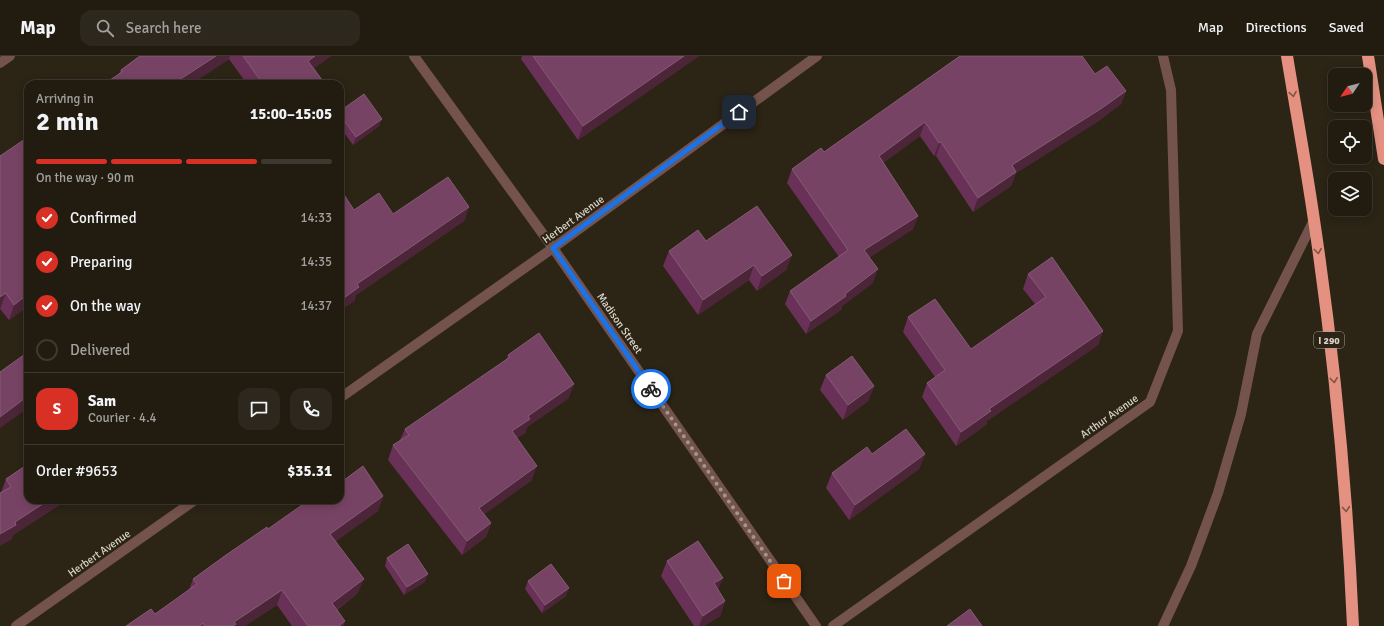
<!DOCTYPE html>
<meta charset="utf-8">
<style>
:root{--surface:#211b10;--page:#2d281e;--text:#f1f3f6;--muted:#a2a19f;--line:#3e3930;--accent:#d93025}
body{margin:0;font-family:Signika,sans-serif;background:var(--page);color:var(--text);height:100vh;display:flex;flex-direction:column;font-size:15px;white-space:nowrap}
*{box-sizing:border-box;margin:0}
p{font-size:13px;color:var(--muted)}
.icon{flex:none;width:22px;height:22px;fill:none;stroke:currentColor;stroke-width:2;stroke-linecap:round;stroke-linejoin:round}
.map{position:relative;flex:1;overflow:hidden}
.drawer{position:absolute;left:24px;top:24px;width:320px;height:424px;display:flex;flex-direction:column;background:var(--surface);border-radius:12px;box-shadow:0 2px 10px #0003,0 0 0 1px var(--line)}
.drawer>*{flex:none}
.needle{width:26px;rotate:235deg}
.controls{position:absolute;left:1328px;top:12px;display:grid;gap:8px}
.controls a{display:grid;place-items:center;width:44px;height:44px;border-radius:8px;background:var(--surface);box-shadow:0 2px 10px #0003,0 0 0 1px var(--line);font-size:20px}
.pin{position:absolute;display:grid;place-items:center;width:34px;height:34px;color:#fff;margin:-17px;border-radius:8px;box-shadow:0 2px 6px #0006}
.courier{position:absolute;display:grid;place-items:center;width:40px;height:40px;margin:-20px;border:3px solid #1a73e8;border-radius:50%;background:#fff;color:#222;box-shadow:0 1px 5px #0007}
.headline em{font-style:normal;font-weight:800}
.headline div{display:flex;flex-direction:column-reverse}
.headline{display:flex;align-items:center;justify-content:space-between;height:68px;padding:0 12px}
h1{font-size:26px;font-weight:800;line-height:30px}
.bar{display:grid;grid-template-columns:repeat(4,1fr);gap:6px 4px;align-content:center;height:48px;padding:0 12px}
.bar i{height:5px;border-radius:3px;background:var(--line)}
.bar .active{background:var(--accent)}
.bar p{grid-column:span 4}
.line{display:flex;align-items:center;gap:10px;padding:0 12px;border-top:1px solid var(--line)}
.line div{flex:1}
.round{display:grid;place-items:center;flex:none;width:42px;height:42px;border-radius:12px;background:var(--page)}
ol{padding:0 12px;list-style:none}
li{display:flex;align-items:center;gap:12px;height:44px}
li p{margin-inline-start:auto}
li .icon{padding:4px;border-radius:50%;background:var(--accent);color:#fff;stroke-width:4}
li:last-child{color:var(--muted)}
li i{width:22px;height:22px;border:2px solid var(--line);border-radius:50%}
header{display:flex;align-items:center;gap:24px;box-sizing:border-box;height:56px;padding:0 20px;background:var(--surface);border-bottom:1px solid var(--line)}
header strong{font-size:19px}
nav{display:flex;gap:22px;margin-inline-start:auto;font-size:14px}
.search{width:280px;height:36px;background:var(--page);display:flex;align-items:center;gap:10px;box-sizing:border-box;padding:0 14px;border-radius:12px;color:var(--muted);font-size:15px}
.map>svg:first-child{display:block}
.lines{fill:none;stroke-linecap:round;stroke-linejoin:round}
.minor{stroke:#75534d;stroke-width:10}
.highway{stroke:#e49182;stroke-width:12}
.wall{fill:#6a3158}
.shaded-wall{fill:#4c2538}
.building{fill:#774364;stroke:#865a75}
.oneway{stroke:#7f5546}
.done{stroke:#9e988d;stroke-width:4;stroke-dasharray:0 7.2}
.route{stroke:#1a73e8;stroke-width:5}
.labels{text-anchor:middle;stroke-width:4;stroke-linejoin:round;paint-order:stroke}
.shield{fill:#2c2415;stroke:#a6a196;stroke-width:1}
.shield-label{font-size:10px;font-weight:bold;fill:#dbd6cd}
.street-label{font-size:11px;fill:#dbd6cd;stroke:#2c2415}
</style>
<header>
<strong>Map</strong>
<div class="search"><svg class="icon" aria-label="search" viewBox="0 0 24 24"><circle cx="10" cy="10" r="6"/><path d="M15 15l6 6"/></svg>Search here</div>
<nav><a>Map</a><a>Directions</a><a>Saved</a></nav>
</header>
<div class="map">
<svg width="1384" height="570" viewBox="0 0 1384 570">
<rect width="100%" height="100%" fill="#2c2415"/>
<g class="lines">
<path class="minor" d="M 414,0 L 553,192 L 816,570
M 0,7 L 10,0
M 340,342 L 553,192 L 817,0
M 16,570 L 195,444
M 833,570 L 1150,346 L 1178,275 L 1171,34 L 1163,0
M 1163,570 L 1191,510 L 1218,437 L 1241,358 L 1257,278 L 1314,164"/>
<path class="highway" d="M 1287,0 C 1296,55 1306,109 1314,164 C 1334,298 1347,434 1353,570
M 1368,0 L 1384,103"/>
</g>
<path class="wall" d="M 140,0 L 331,0 L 314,12 L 325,28 L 247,28 L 229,3 L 191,28 L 104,28 L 119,18 L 121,14 Z
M 522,0 L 699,0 L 578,84 L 521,3 Z
M 1095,18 L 1126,35 L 1121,48 L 1097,66 L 1016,117 L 1011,130 L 973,156 L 936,100 L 934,100 L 920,80 L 883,107 L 918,160 L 913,173 L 870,201 L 873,227 L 842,250 L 841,254 L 806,278 L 785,248 L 790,235 L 839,201 L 787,127 L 792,113 L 824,96 Z
M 340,55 L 382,63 L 379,70 L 353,89 L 340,71 Z
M 28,81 L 28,250 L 9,264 L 0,253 Z
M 340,135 L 354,154 L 393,158 L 469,151 L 464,165 L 356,239 L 354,245 L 340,255 Z
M 706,185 L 792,199 L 786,214 L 757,235 L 749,224 L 698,259 L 663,210 L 669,195 Z
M 1028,218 L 1103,275 L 1098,289 L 987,365 L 986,369 L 956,390 L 922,341 L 927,327 L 935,321 L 903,276 L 908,261 L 971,293 L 1035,248 L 1023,233 Z
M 28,292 L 28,361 L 24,355 L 26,297 Z
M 508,299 L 569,342 L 527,371 L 525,377 L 517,382 L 532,424 L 484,458 L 491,467 L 486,481 L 462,499 L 388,404 L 393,389 L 400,384 L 405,373 L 506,304 Z
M 826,319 L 874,330 L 868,345 L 843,364 L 820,334 Z
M 872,398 L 925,398 L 919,413 L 849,464 L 826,432 L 832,417 Z
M 6,423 L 28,444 L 67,444 L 13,479 L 11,484 L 1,437 Z
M 383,440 L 378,455 L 336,485 L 358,537 L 337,554 L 344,570 L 292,570 L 277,549 L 245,570 L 126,570 L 155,558 L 189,534 L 193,523 L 268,473 Z
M 387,502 L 425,526 L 404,539 L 385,510 Z
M 667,505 L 718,534 L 725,545 L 720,560 L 704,570 L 694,570 L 661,520 Z
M 528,525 L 566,540 L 542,557 L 525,533 Z"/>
<path class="shaded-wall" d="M 216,0 L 230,0 L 229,3 L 191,28 L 176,28 L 176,26 Z
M 315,0 L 331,0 L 303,20 L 308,5 Z
M 684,0 L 699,0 L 578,84 L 583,70 Z
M 1126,35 L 1121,48 L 1097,66 L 1016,117 L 1011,130 L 973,156 L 978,142 L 1012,109 Z
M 382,63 L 379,70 L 353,89 L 356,81 Z
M 925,66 L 920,80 L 874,114 L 879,100 Z
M 941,86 L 936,100 L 934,100 L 939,87 Z
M 469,151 L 464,165 L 356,239 L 354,245 L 340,255 L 340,245 L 357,228 Z
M 918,160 L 913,173 L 859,208 L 864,194 Z
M 792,199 L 786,214 L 757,235 L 762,220 Z
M 754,209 L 749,224 L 698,259 L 703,244 Z
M 878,213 L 873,227 L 842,250 L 841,254 L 806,278 L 811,265 L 845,238 Z
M 6,237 L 0,253 L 0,241 Z
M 28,238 L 28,250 L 9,264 L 14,249 Z
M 1103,275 L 1098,289 L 987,365 L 986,369 L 956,390 L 961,376 L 989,353 Z
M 574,328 L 569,342 L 527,371 L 525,377 L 507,389 L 512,375 L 528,360 Z
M 874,330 L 868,345 L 843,364 L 848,349 Z
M 28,340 L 28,343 L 24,355 L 0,372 L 0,361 Z
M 925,398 L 919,413 L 849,464 L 855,449 Z
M 537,410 L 532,424 L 474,466 L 479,452 Z
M 383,440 L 378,455 L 325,493 L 330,478 Z
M 49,444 L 67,444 L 13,479 L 11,484 L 0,490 L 0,478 L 15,466 Z
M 491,467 L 486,481 L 462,499 L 467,485 Z
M 428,518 L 425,526 L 404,539 L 407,531 Z
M 723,522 L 717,537 L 714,527 Z
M 364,523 L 358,537 L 327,561 L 332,547 Z
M 569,532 L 566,540 L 542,557 L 545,549 Z
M 282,534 L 277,549 L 245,570 L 232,570 L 234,566 Z
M 725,545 L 720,560 L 704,570 L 699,570 L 703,560 Z
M 345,565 L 344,570 L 339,570 Z"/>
<path class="building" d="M 140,0 L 216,0 L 176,26 L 178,28 L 104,28 L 122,16 L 121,14 Z
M 243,0 L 315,0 L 308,5 L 325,28 L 263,28 Z
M 533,0 L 684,0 L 583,70 Z
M 960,0 L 1082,0 L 1095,18 L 1107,10 L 1126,35 L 1102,52 L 1012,109 L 1016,116 L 978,142 L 941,86 L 939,87 L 925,66 L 879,100 L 918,160 L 864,194 L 878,213 L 845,238 L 846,240 L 811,265 L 790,235 L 848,194 L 792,113 L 821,92 L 824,96 Z
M 364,38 L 382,63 L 356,81 L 340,59 L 340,55 Z
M 28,81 L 28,238 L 14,249 L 6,237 L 0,241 L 0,100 Z
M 448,121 L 469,151 L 357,228 L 359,231 L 340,245 L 340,191 L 343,189 L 340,185 L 340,135 L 341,134 L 354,154 L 379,137 L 393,158 Z
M 757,150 L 792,199 L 762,220 L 754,209 L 703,244 L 669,195 L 698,174 L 706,185 Z
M 1052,201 L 1103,275 L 989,353 L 991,355 L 961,376 L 927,327 L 945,314 L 908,261 L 935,243 L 971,293 L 1046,241 L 1028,218 Z
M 539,277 L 574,328 L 528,360 L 530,363 L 512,375 L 537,410 L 479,452 L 491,467 L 467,485 L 393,389 L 409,379 L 405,373 L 510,301 L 508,299 Z
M 28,296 L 28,340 L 0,361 L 0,316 Z
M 852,300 L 874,330 L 848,349 L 826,319 Z
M 906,373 L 925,398 L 855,449 L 832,417 L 867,391 L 872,398 Z
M 28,408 L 28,444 L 49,444 L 15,466 L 16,469 L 0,478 L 0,437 L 11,431 L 6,423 Z
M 363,410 L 383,440 L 330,478 L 364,523 L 332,547 L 345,565 L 339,570 L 308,570 L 282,534 L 234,566 L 236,568 L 233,570 L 205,570 L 203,567 L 199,570 L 126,570 L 151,553 L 155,558 L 197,528 L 193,523 L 226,499 L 267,471 L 268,473 L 309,444 L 340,444 L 340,427 Z
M 698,485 L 723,522 L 714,527 L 725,545 L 703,560 L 667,505 Z
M 408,488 L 428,518 L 407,531 L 387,502 Z
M 551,508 L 569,532 L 545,549 L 528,525 Z
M 970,553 L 982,570 L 947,570 Z"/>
<defs><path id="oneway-chevron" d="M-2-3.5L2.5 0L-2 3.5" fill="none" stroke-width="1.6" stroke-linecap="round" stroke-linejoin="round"/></defs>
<g class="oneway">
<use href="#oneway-chevron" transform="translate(1293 38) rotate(81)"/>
<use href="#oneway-chevron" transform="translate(1318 195) rotate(83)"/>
<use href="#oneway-chevron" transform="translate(1334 324) rotate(83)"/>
<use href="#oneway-chevron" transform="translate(1346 453) rotate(85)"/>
</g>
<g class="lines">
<path class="done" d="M 651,333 L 784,525"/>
<path class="route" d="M 651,333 L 553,192 L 739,56"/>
</g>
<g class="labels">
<rect class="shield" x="1314" y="276" width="30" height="16" rx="3"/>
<g class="shield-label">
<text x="1329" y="288">I 290</text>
</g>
<g class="street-label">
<text transform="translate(573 163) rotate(-36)" y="4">Herbert Avenue</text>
<text transform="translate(620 267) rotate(55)" y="4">Madison Street</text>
<text transform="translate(1109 360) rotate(-35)" y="4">Arthur Avenue</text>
<text transform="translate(99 497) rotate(-35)" y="4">Herbert Avenue</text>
</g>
</g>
</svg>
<div class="controls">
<a><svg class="needle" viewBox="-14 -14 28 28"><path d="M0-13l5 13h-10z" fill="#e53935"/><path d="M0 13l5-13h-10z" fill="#a2a19f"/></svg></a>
<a><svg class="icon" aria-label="locate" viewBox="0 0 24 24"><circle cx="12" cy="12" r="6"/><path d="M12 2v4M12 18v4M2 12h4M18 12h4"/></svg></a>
<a><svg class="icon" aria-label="layers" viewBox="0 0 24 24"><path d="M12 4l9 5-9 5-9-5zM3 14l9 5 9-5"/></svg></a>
</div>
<div class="pin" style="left:784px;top:525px;background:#ea580c"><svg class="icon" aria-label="bag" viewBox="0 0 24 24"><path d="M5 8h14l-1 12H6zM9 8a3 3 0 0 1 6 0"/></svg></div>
<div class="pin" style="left:739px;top:56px;background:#1f2937"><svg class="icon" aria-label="home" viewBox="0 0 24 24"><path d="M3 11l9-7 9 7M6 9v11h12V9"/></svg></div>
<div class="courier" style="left:651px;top:333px"><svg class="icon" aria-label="bike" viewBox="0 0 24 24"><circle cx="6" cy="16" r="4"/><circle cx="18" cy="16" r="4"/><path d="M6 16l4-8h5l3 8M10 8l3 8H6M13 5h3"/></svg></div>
<section class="drawer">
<div class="headline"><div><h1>2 min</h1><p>Arriving in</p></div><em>15:00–15:05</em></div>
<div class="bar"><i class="active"></i><i class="active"></i><i class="active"></i><i></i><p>On the way · 90 m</p></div>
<ol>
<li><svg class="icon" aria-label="check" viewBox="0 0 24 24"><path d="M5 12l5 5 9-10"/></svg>Confirmed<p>14:33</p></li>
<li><svg class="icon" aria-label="check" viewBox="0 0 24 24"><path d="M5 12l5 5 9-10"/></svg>Preparing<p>14:35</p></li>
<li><svg class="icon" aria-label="check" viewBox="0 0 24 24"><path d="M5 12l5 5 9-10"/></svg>On the way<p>14:37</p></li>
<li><i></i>Delivered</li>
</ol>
<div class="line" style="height:72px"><b class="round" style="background:var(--accent);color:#fff">S</b><div><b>Sam</b><p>Courier · 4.4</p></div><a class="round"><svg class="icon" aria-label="chat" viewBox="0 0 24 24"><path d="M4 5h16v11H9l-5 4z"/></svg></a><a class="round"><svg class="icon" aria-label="phone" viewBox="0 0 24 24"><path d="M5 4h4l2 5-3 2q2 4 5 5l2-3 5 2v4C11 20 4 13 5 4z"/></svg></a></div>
<div class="line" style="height:52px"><div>Order #9653</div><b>$35.31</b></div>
</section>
</div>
